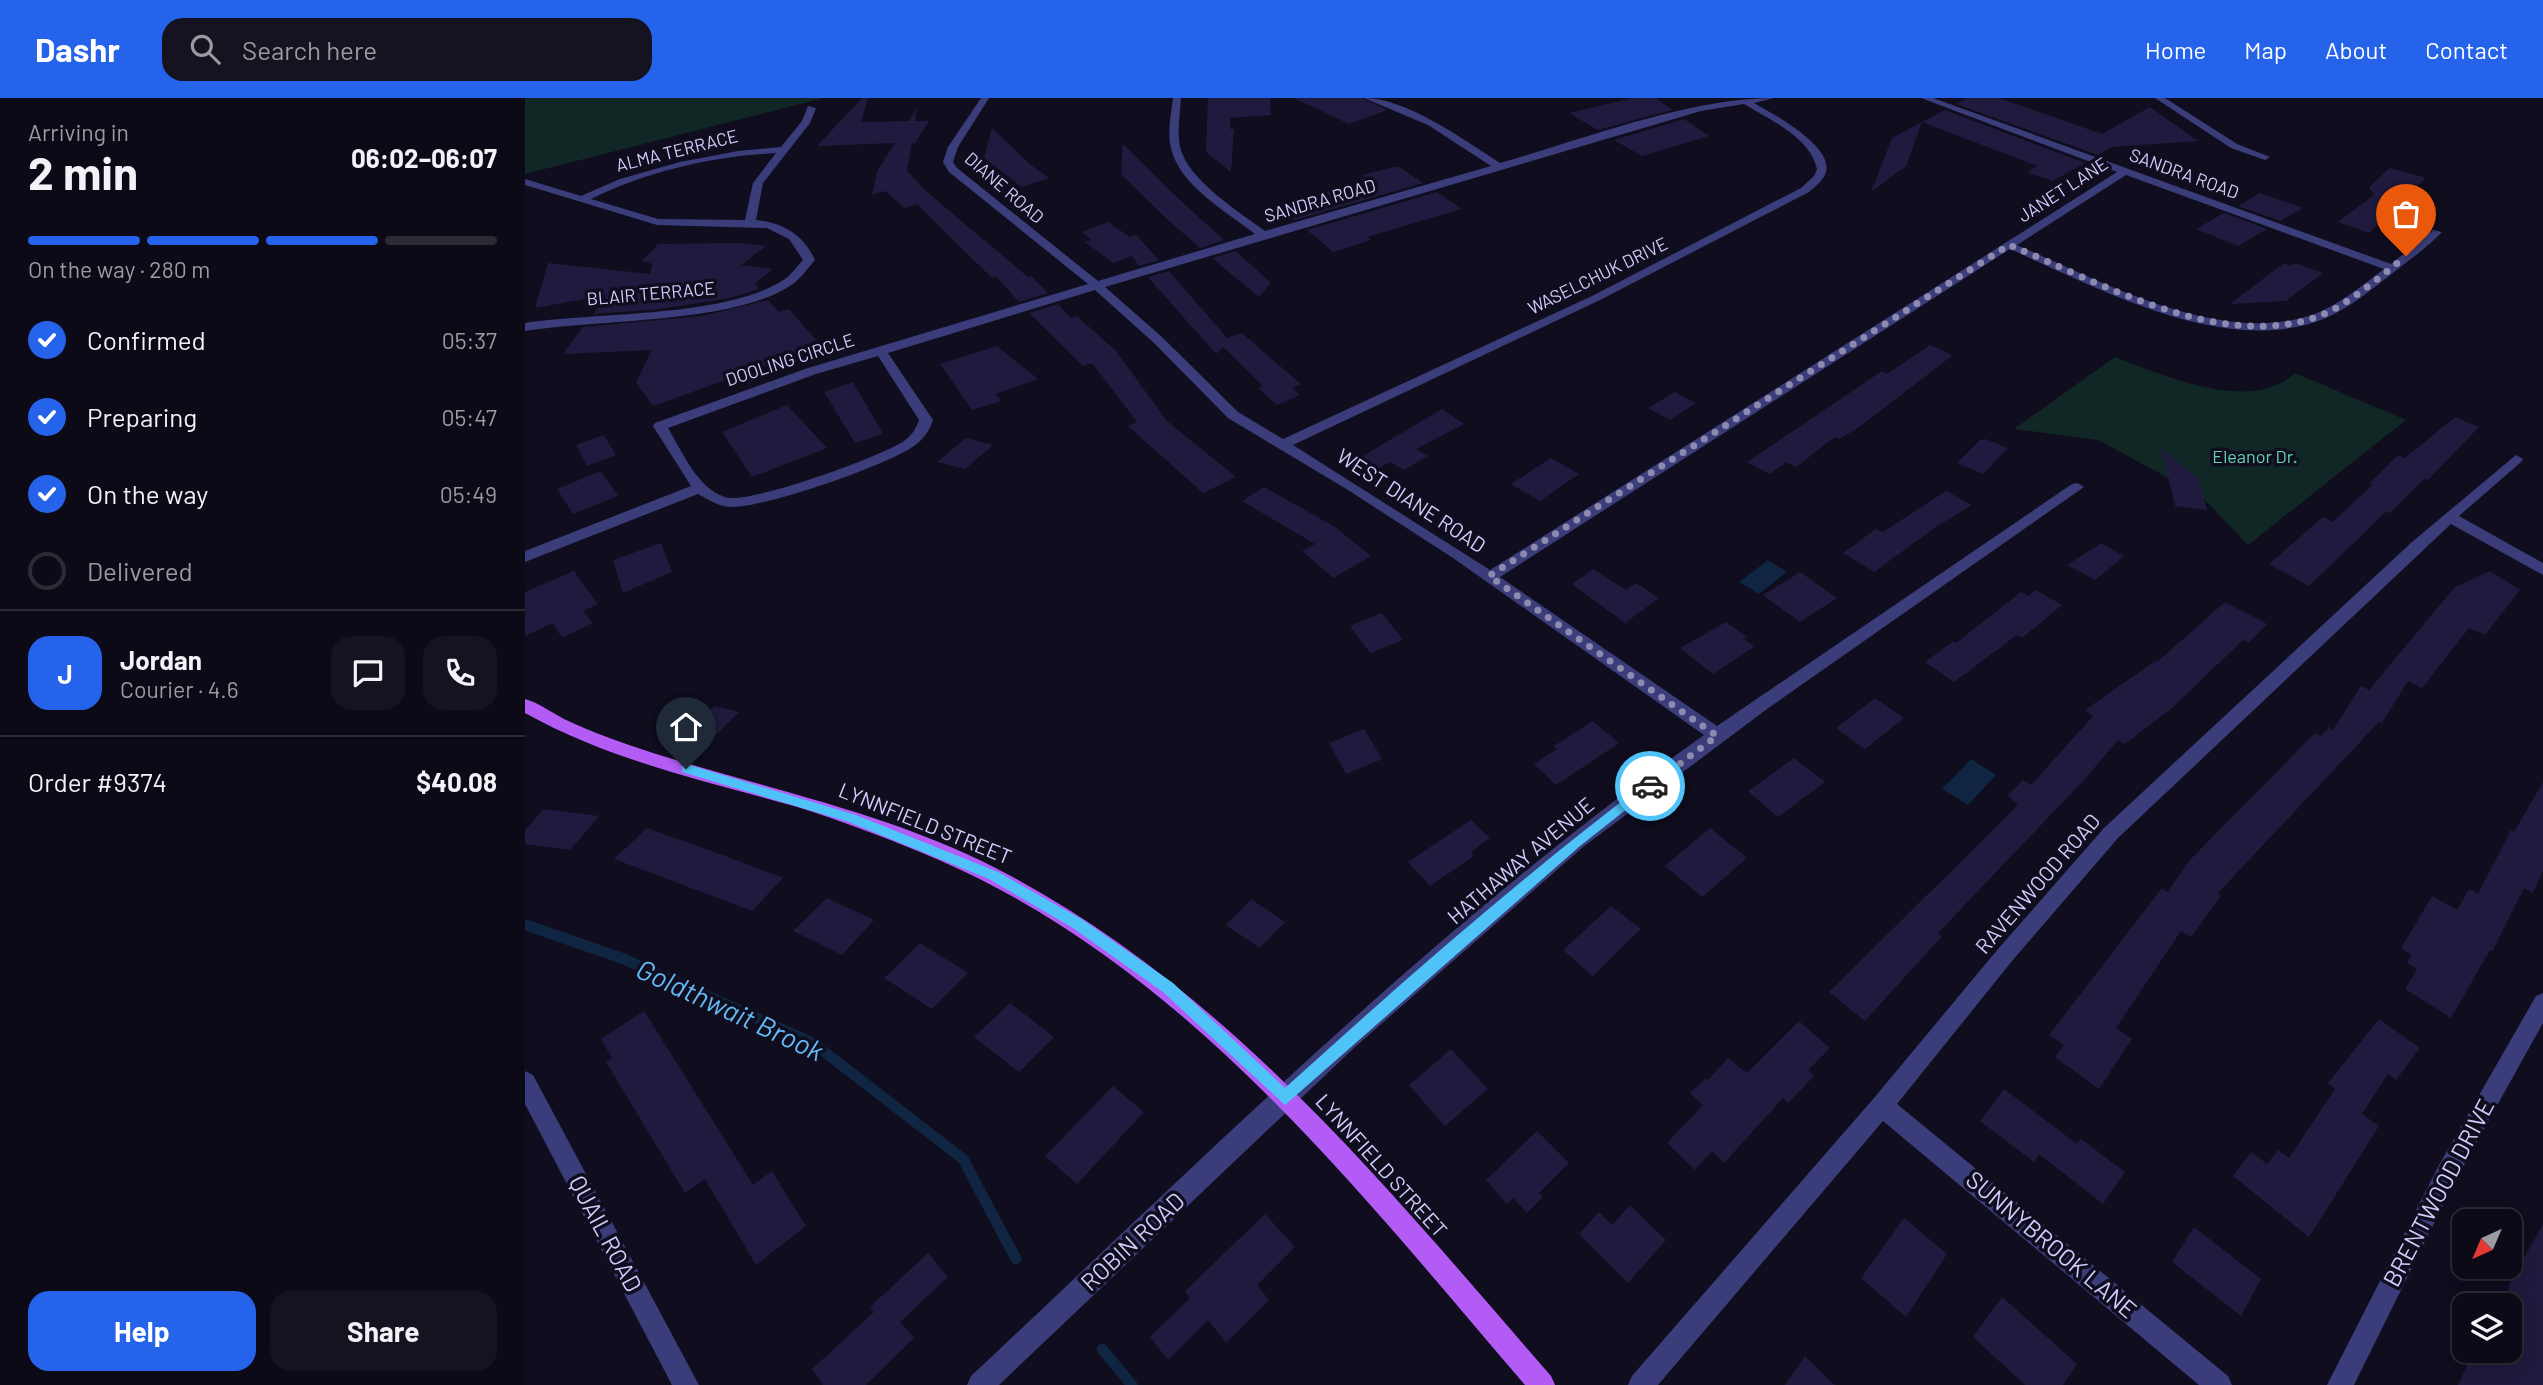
<!DOCTYPE html>
<meta charset="utf-8">
<style>
:root{--surface:#0b0a16;--page:#14131f;--text:#f1f3f6;--muted:#9a9aa1;--line:#2b2b35;--accent:#2563eb}
body{margin:0;font-family:Barlow,sans-serif;background:var(--page);color:var(--text);height:100vh;display:flex;flex-direction:column;font-size:26px;white-space:nowrap}
*{box-sizing:border-box;margin:0}
p{font-size:23px;color:var(--muted)}
.icon{flex:none;width:38px;height:38px;fill:none;stroke:currentColor;stroke-width:2;stroke-linecap:round;stroke-linejoin:round}
.map{position:relative;flex:1;overflow:hidden}
.details{display:flex;flex-direction:column;background:var(--surface);width:525px}
.details>*{flex:none}
.needle{width:46px;rotate:224deg}
.fabs{position:absolute;left:1927px;top:1111px;display:grid;gap:14px}
.fabs a{display:grid;place-items:center;width:70px;height:70px;border-radius:14px;background:var(--surface);box-shadow:0 4px 18px #0003,0 0 0 2px var(--line);font-size:35px}
.pin{position:absolute;display:grid;place-items:center;width:60px;height:60px;color:#fff;margin:-72px -30px;border-radius:50% 50% 50% 0;rotate:-45deg;box-shadow:0 0 7px #0007}
.pin .icon{rotate:45deg}
.courier{position:absolute;display:grid;place-items:center;width:70px;height:70px;margin:-35px;border:5px solid #4fc3f7;border-radius:50%;background:#fff;color:#222;box-shadow:0 2px 9px #0007}
.summary em{font-style:normal;font-weight:700}
.summary div{display:flex;flex-direction:column-reverse}
.summary{display:flex;align-items:center;justify-content:space-between;height:119px;padding:0 28px}
h1{font-size:46px;font-weight:700;line-height:52px}
.bar{display:grid;grid-template-columns:repeat(4,1fr);gap:10px 7px;align-content:center;height:84px;padding:0 28px}
.bar i{height:9px;border-radius:5px;background:var(--line)}
.bar .selected{background:var(--accent)}
.bar p{grid-column:span 4}
.line{display:flex;align-items:center;gap:18px;padding:0 28px;border-top:2px solid var(--line)}
.line div{flex:1}
.round{display:grid;place-items:center;flex:none;width:74px;height:74px;border-radius:21px;background:var(--page)}
ol{padding:0 28px;list-style:none}
li{display:flex;align-items:center;gap:21px;height:77px}
li p{margin-inline-start:auto}
li .icon{padding:7px;border-radius:50%;background:var(--accent);color:#fff;stroke-width:4}
li:last-child{color:var(--muted)}
li i{width:38px;height:38px;border:4px solid var(--line);border-radius:50%}
.button{display:flex;gap:14px;margin-top:auto;padding:14px 28px}
.button a{flex:1;height:80px;border-radius:21px;background:var(--accent);color:#fff;font-size:28px;font-weight:700;line-height:80px;text-align:center}
.button a+a{background:var(--page);color:var(--text)}
header{display:flex;align-items:center;gap:42px;box-sizing:border-box;height:98px;padding:0 35px;background:var(--accent);color:#fff}
header strong{font-size:33px}
nav{display:flex;gap:38px;margin-inline-start:auto;font-size:24px}
.search{width:490px;height:63px;background:var(--page);display:flex;align-items:center;gap:18px;box-sizing:border-box;padding:0 24px;border-radius:21px;color:var(--muted);font-size:26px}
main{display:flex;flex:1;min-height:0}
.map>svg:first-child{display:block}
.green{fill:#112725}
.water{fill:#0f2541}
.lines{fill:none;stroke-linecap:round;stroke-linejoin:round}
.stream-far1{stroke:#0f2541;stroke-width:9}
.stream{stroke:#0f2541;stroke-width:11}
.building{fill:#201b3e}
.minor{fill:#3b3d7a;fill-rule:evenodd}
.major{fill:#b25cf5;fill-rule:evenodd}
.route{fill:#4fc3f7}
.done{stroke:#8c8aae;stroke-width:7;stroke-dasharray:0 12.6}
.labels{text-anchor:middle;stroke-width:7;stroke-linejoin:round;paint-order:stroke}
.far-street-label{font-size:18px;fill:#d0cdfc;stroke:#0f0d1e}
.far-park-label{font-size:18px;fill:#5fd6b1;stroke:#0f0d1e}
.street-label{font-size:21px;fill:#d0cdfc;stroke:#0f0d1e}
.near-street-label{font-size:24px;fill:#d0cdfc;stroke:#0f0d1e}
.near-water-label{font-size:28px;font-style:italic;fill:#62baf5;stroke:#0f0d1e}
</style>
<header>
<strong>Dashr</strong>
<div class="search"><svg class="icon" aria-label="search" viewBox="0 0 24 24"><circle cx="10" cy="10" r="6"/><path d="M15 15l6 6"/></svg>Search here</div>
<nav><a>Home</a><a>Map</a><a>About</a><a>Contact</a></nav>
</header>
<main>
<section class="details">
<div class="summary"><div><h1>2 min</h1><p>Arriving in</p></div><em>06:02–06:07</em></div>
<div class="bar"><i class="selected"></i><i class="selected"></i><i class="selected"></i><i></i><p>On the way · 280 m</p></div>
<ol>
<li><svg class="icon" aria-label="check" viewBox="0 0 24 24"><path d="M5 12l5 5 9-10"/></svg>Confirmed<p>05:37</p></li>
<li><svg class="icon" aria-label="check" viewBox="0 0 24 24"><path d="M5 12l5 5 9-10"/></svg>Preparing<p>05:47</p></li>
<li><svg class="icon" aria-label="check" viewBox="0 0 24 24"><path d="M5 12l5 5 9-10"/></svg>On the way<p>05:49</p></li>
<li><i></i>Delivered</li>
</ol>
<div class="line" style="height:126px"><b class="round" style="background:var(--accent);color:#fff">J</b><div><b>Jordan</b><p>Courier · 4.6</p></div><a class="round"><svg class="icon" aria-label="chat" viewBox="0 0 24 24"><path d="M4 5h16v11H9l-5 4z"/></svg></a><a class="round"><svg class="icon" aria-label="phone" viewBox="0 0 24 24"><path d="M5 4h4l2 5-3 2q2 4 5 5l2-3 5 2v4C11 20 4 13 5 4z"/></svg></a></div>
<div class="line" style="height:91px"><div>Order #9374</div><b>$40.08</b></div>
<div class="button"><a>Help</a><a>Share</a></div>
</section>
<div class="map">
<svg width="2018" height="1287" viewBox="0 0 2018 1287">
<rect width="100%" height="100%" fill="#0f0d1e"/>
<path class="green" d="M 0,0 L 299,0 L 0,76 Z
M 1590,259 C 1638,277 1727,317 1770,275 L 1881,322 L 1723,447 L 1675,397 L 1573,342 L 1489,331 Z"/>
<path class="water" d="M 1243,462 L 1262,474 L 1234,496 L 1214,484 Z
M 1446,661 L 1471,677 L 1443,707 L 1417,691 Z"/>
<g class="lines">
<path class="stream-far1" d="M 0,826 L 9,829"/>
<path class="stream" d="M 4,828 L 99,861 L 288,945 L 438,1061 L 491,1161
M 577,1251 L 607,1287"/>
</g>
<path class="building" d="M 337,0 L 343,0 L 336,24 L 384,23 L 392,10 L 390,23 L 404,23 L 390,45 L 387,45 L 382,73 L 402,94 L 503,179 L 506,178 L 523,195 L 494,204 L 471,178 L 467,180 L 392,106 L 379,110 L 360,93 L 347,97 L 352,73 L 370,45 L 292,48 Z
M 683,0 L 745,0 L 746,17 L 705,20 L 705,31 L 709,31 L 706,74 L 681,54 Z
M 769,0 L 837,0 L 862,12 L 824,26 Z
M 1108,0 L 1131,0 L 1147,12 L 1073,32 L 1044,15 Z
M 1442,0 L 1474,0 L 1577,36 L 1625,9 L 1673,43 L 1586,49 L 1573,57 L 1431,6 Z
M 1420,12 L 1560,65 L 1528,83 L 1502,74 L 1512,68 L 1397,24 Z
M 1159,21 L 1184,38 L 1117,58 L 1089,42 Z
M 1397,24 L 1381,68 L 1346,94 L 1367,40 Z
M 467,30 L 506,67 L 524,80 L 497,89 L 459,60 Z
M 598,46 L 656,103 L 699,142 L 675,150 L 645,124 L 596,76 Z
M 873,68 L 898,85 L 770,122 L 753,108 L 838,83 L 835,81 L 840,79 L 837,77 Z
M 1865,70 L 1901,80 L 1844,135 L 1813,124 L 1849,97 L 1844,89 Z
M 912,94 L 937,111 L 842,139 L 846,142 L 808,154 L 782,132 Z
M 1735,95 L 1778,110 L 1755,123 L 1713,108 Z
M 1699,115 L 1742,131 L 1713,148 L 1671,131 Z
M 583,124 L 605,139 L 610,136 L 634,162 L 614,168 L 607,158 L 588,165 L 560,144 L 567,142 L 557,134 Z
M 213,145 L 241,148 L 216,167 L 248,171 L 230,185 L 234,191 L 204,200 L 135,211 L 68,216 L 82,197 L 10,210 L 23,165 L 125,176 L 127,166 L 117,163 L 133,146 Z
M 711,153 L 746,185 L 734,199 L 687,160 Z
M 1759,165 L 1766,168 L 1770,165 L 1798,175 L 1761,203 L 1705,206 Z
M 644,173 L 702,240 L 717,235 L 776,286 L 767,290 L 775,297 L 752,307 L 733,290 L 738,288 L 698,249 L 691,256 L 623,179 Z
M 243,202 L 254,214 L 264,211 L 291,242 L 280,254 L 128,308 L 111,285 L 127,252 L 38,256 L 58,229 L 177,218 Z
M 533,206 L 546,220 L 552,218 L 591,253 L 642,323 L 711,379 L 678,395 L 603,328 L 612,324 L 567,265 L 558,268 L 504,215 Z
M 1405,247 L 1428,257 L 1333,330 L 1314,341 L 1310,339 L 1271,369 L 1261,364 L 1245,376 L 1222,364 L 1357,273 L 1362,276 Z
M 472,248 L 513,281 L 471,296 L 476,303 L 447,312 L 415,266 Z
M 328,284 L 358,336 L 330,345 L 299,294 Z
M 1150,294 L 1171,305 L 1145,322 L 1123,310 Z
M 262,307 L 302,350 L 227,379 L 197,334 Z
M 917,311 L 939,326 L 891,351 L 903,358 L 879,372 L 865,364 L 847,374 L 838,358 Z
M 1930,319 L 1954,329 L 1903,382 L 1900,380 L 1865,415 L 1862,413 L 1784,488 L 1744,466 L 1798,419 L 1808,424 L 1847,387 L 1844,386 L 1873,357 L 1880,360 Z
M 79,337 L 91,357 L 62,368 L 51,347 Z
M 441,340 L 468,347 L 440,371 L 412,364 Z
M 1460,341 L 1483,350 L 1458,376 L 1432,365 L 1455,342 Z
M 1637,351 L 1673,380 L 1682,412 L 1650,408 Z
M 1026,360 L 1054,376 L 1015,403 L 986,386 Z
M 76,373 L 93,398 L 48,416 L 32,391 Z
M 739,389 L 810,429 L 846,458 L 808,480 L 777,453 L 790,446 L 717,403 Z
M 1421,393 L 1447,407 L 1411,429 L 1349,474 L 1318,455 L 1351,431 L 1358,434 Z
M 136,445 L 147,474 L 98,495 L 88,462 Z
M 1576,445 L 1599,458 L 1570,482 L 1542,467 Z
M 1068,471 L 1101,492 L 1111,485 L 1134,500 L 1100,525 L 1047,486 Z
M 49,473 L 73,506 L 58,513 L 68,525 L 37,540 L 28,525 L 0,538 L 0,494 Z
M 1965,473 L 1995,492 L 1960,537 L 1944,530 L 1897,590 L 1883,583 L 1857,625 L 1854,624 L 1692,796 L 1696,798 L 1666,839 L 1656,833 L 1591,930 L 1607,941 L 1574,991 L 1530,959 L 1539,947 L 1524,937 L 1637,790 L 1642,794 L 1665,762 L 1790,635 L 1796,638 L 1804,629 L 1808,632 L 1836,588 L 1844,592 L 1929,490 Z
M 1275,474 L 1312,500 L 1275,524 L 1238,497 Z
M 1511,492 L 1537,507 L 1497,540 L 1492,537 L 1429,584 L 1400,564 L 1429,543 L 1431,545 L 1496,494 L 1503,498 Z
M 1700,504 L 1742,526 L 1724,545 L 1718,542 L 1647,610 L 1600,646 L 1593,642 L 1558,683 L 1413,835 L 1417,838 L 1340,923 L 1304,894 L 1493,707 L 1483,697 L 1498,682 L 1506,687 L 1568,618 L 1560,612 L 1630,563 L 1632,564 Z
M 857,515 L 878,542 L 845,555 L 825,528 Z
M 1201,524 L 1222,539 L 1219,541 L 1229,549 L 1188,576 L 1155,550 Z
M 1350,600 L 1379,620 L 1340,651 L 1311,630 Z
M 189,608 L 214,614 L 188,640 L 163,634 Z
M 1068,623 L 1094,645 L 1031,687 L 1009,666 L 1032,651 L 1029,648 Z
M 839,631 L 857,661 L 821,676 L 804,645 Z
M 1269,660 L 1300,684 L 1253,719 L 1223,693 Z
M 2018,684 L 2018,773 L 2008,795 L 1999,790 L 1967,854 L 1965,852 L 1926,920 L 1880,891 L 1892,871 L 1882,865 L 1887,857 L 1876,850 L 1907,798 L 1932,812 L 1944,791 L 1953,796 L 1986,732 L 1989,734 Z
M 19,711 L 74,718 L 45,752 L 0,746 L 0,732 Z
M 946,722 L 965,740 L 946,754 L 949,758 L 905,788 L 883,764 Z
M 122,730 L 203,759 L 258,780 L 227,813 L 89,761 Z
M 1185,730 L 1222,760 L 1177,799 L 1140,768 Z
M 302,800 L 349,822 L 317,857 L 268,833 Z
M 726,801 L 760,824 L 735,850 L 701,827 Z
M 1086,808 L 1116,831 L 1068,878 L 1038,852 Z
M 395,845 L 443,875 L 407,911 L 359,880 Z
M 485,905 L 529,939 L 494,974 L 449,939 Z
M 119,913 L 228,1087 L 247,1073 L 281,1128 L 231,1167 L 180,1081 L 160,1095 L 81,964 L 87,960 L 76,941 Z
M 1854,921 L 1895,950 L 1871,982 L 1863,976 L 1837,1016 L 1854,1028 L 1784,1139 L 1708,1078 L 1726,1054 L 1742,1066 L 1753,1052 L 1764,1060 L 1810,991 L 1803,985 Z
M 1274,923 L 1305,950 L 1283,972 L 1289,978 L 1263,1005 L 1258,1000 L 1199,1065 L 1187,1053 L 1170,1072 L 1142,1045 L 1178,1007 L 1165,995 L 1181,980 L 1183,982 L 1203,960 L 1222,975 Z
M 926,951 L 963,991 L 920,1028 L 884,987 Z
M 588,988 L 619,1014 L 552,1086 L 520,1058 Z
M 1479,991 L 1552,1046 L 1556,1041 L 1600,1074 L 1578,1106 L 1514,1056 L 1509,1064 L 1455,1023 Z
M 1012,1033 L 1044,1065 L 1014,1095 L 1018,1099 L 1002,1115 L 988,1100 L 982,1106 L 961,1082 Z
M 1105,1107 L 1141,1142 L 1103,1185 L 1054,1136 L 1074,1114 L 1087,1127 Z
M 740,1116 L 770,1149 L 732,1187 L 744,1202 L 701,1245 L 683,1222 L 643,1262 L 625,1239 L 665,1200 L 660,1193 Z
M 1379,1120 L 1422,1156 L 1381,1219 L 1336,1180 Z
M 2018,1126 L 2018,1287 L 1933,1287 L 1949,1253 L 1984,1253 L 1984,1187 Z
M 1669,1129 L 1736,1181 L 1716,1218 L 1647,1164 Z
M 403,1155 L 423,1179 L 375,1224 L 389,1240 L 341,1287 L 298,1287 L 287,1271 L 349,1214 L 345,1209 Z
M 1477,1199 L 1552,1266 L 1538,1287 L 1500,1287 L 1448,1239 Z
M 1280,1258 L 1310,1287 L 1260,1287 Z"/>
<g class="lines">
<path class="minor" d="M 456,0 L 464,0 L 433,49 L 428,64 L 432,70 L 573,183 L 730,136 C 702,114 654,87 646,50 C 642,34 646,16 648,0 L 656,0 C 655,16 652,33 655,49 C 663,82 714,114 740,133 L 966,68 L 903,27 L 839,0 C 882,0 939,42 975,65 C 1060,41 1163,0 1249,0 L 1229,5 C 1248,16 1308,47 1301,74 C 1299,82 1290,89 1284,94 L 1075,202 L 768,347 L 965,472 L 1592,74 L 1396,0 L 1408,0 L 1866,166 L 1908,132 L 1917,134 C 1903,149 1884,162 1868,175 C 1847,191 1826,209 1801,220 C 1702,261 1575,191 1485,151 L 975,479 L 1192,628 L 1547,386 L 1552,385 L 1559,389 L 1242,611 L 1058,749 L 830,949 L 474,1287 L 442,1287 L 446,1278 C 682,1057 914,824 1179,637 L 928,460 L 823,392 L 703,320 L 629,245 L 570,192 L 363,255 L 408,322 C 404,333 399,341 389,348 C 363,367 239,410 207,409 C 194,409 184,402 173,396 L 0,464 L 0,453 L 166,388 L 128,328 L 130,325 L 283,270 L 563,186 L 424,74 L 418,64 L 423,49 ZM 1219,6 C 1245,22 1285,39 1292,71 L 1289,78 L 1276,90 L 1067,198 L 758,341 L 713,314 L 637,239 L 580,189 L 1176,13 ZM 1601,77 L 1859,171 C 1838,187 1816,205 1792,215 C 1699,251 1576,183 1492,147 ZM 353,258 L 394,322 C 391,331 387,337 379,343 C 355,359 224,407 200,399 C 172,390 157,353 143,330 L 291,276 Z
M 1630,0 L 1640,0 L 1712,46 L 1745,59 L 1740,62 L 1706,50 Z
M 283,8 L 291,10 L 285,25 L 238,85 L 231,122 C 258,125 278,136 290,162 C 283,170 276,180 268,186 C 210,226 72,221 0,233 L 0,225 C 71,214 202,220 260,181 C 267,176 272,168 278,162 L 264,141 L 242,130 L 132,127 L 0,87 L 0,81 L 56,98 L 95,81 L 155,64 L 213,53 L 256,49 L 277,23 ZM 251,55 L 228,85 L 220,122 L 133,121 L 66,101 C 122,73 190,58 251,55 Z
M 1991,357 L 1998,361 L 1996,364 L 1934,418 L 2018,465 L 2018,477 L 1926,426 L 1593,740 L 1487,863 L 1372,1006 L 1703,1278 L 1707,1287 L 1674,1287 L 1358,1023 L 1133,1287 L 1103,1287 L 1107,1278 L 1349,1000 L 1473,851 L 1579,730 L 1887,444 Z
M 2018,895 L 2018,925 L 1930,1083 L 1829,1287 L 1802,1287 L 1914,1067 L 2011,898 Z
M 0,973 L 8,977 L 174,1287 L 147,1287 L 0,1006 Z"/>
<path class="major" d="M 0,601 C 14,605 26,614 39,621 C 68,635 98,645 128,655 C 248,693 374,717 486,778 C 707,897 864,1092 1026,1278 L 1030,1287 L 1000,1287 C 829,1088 661,870 414,762 C 367,742 318,723 269,708 C 177,682 84,662 0,615 Z"/>
</g>
<path class="route" d="M 161,666 L 331,717 L 473,774 L 558,822 L 648,885 L 760,990 C 877,884 995,780 1121,685 L 1125,684 L 1131,688 L 1055,748 L 760,1007 L 638,894 L 548,830 L 464,781 L 324,724 L 157,674 L 157,668 Z"/>
<g class="lines">
<path class="done" d="M 1125,688 L 1192,638 L 964,478 L 1484,147 C 1573,183 1696,255 1794,218 C 1822,208 1857,177 1881,158"/>
</g>
<g class="labels">
<g class="far-street-label">
<text transform="translate(152 53) rotate(-14)" y="6">ALMA TERRACE</text>
<text transform="translate(1659 76) rotate(20)" y="6">SANDRA ROAD</text>
<text transform="translate(479 90) rotate(41)" y="6">DIANE ROAD</text>
<text transform="translate(1538 92) rotate(-33)" y="6">JANET LANE</text>
<text transform="translate(795 103) rotate(-16)" y="6">SANDRA ROAD</text>
<text transform="translate(1073 178) rotate(-26)" y="6">WASELCHUK DRIVE</text>
<text transform="translate(126 196) rotate(-5)" y="6">BLAIR TERRACE</text>
<text transform="translate(265 262) rotate(-18)" y="6">DOOLING CIRCLE</text>
</g>
<g class="far-park-label">
<text x="1730" y="365">Eleanor Dr.</text>
</g>
<g class="street-label">
<text transform="translate(886 403) rotate(33)" y="7">WEST DIANE ROAD</text>
<text transform="translate(400 726) rotate(22)" y="7">LYNNFIELD STREET</text>
<text transform="translate(996 763) rotate(-40)" y="7">HATHAWAY AVENUE</text>
<text transform="translate(1513 786) rotate(-49)" y="7">RAVENWOOD ROAD</text>
<text transform="translate(856 1068) rotate(48)" y="7">LYNNFIELD STREET</text>
</g>
<g class="near-street-label">
<text transform="translate(1914 1095) rotate(-62)" y="8">BRENTWOOD DRIVE</text>
<text transform="translate(80 1136) rotate(62)" y="8">QUAIL ROAD</text>
<text transform="translate(608 1144) rotate(-43)" y="8">ROBIN ROAD</text>
<text transform="translate(1526 1147) rotate(40)" y="8">SUNNYBROOK LANE</text>
</g>
<g class="near-water-label">
<text transform="translate(205 912) rotate(25)" y="10">Goldthwait Brook</text>
</g>
</g>
</svg>
<div class="fabs">
<a><svg class="needle" viewBox="-14 -14 28 28"><path d="M0-13l5 13h-10z" fill="#e53935"/><path d="M0 13l5-13h-10z" fill="#9a9aa1"/></svg></a>
<a><svg class="icon" aria-label="layers" viewBox="0 0 24 24"><path d="M12 4l9 5-9 5-9-5zM3 14l9 5 9-5"/></svg></a>
</div>
<div class="pin" style="left:1881px;top:158px;background:#ea580c"><svg class="icon" aria-label="bag" viewBox="0 0 24 24"><path d="M5 8h14l-1 12H6zM9 8a3 3 0 0 1 6 0"/></svg></div>
<div class="pin" style="left:161px;top:671px;background:#1f2937"><svg class="icon" aria-label="home" viewBox="0 0 24 24"><path d="M3 11l9-7 9 7M6 9v11h12V9"/></svg></div>
<div class="courier" style="left:1125px;top:688px"><svg class="icon" aria-label="car" viewBox="0 0 24 24"><path d="M5 17H2v-5l4-1 3-4h7l3 4 3 1v5h-3M9 17h6M6 11h13"/><circle cx="7" cy="17" r="2"/><circle cx="17" cy="17" r="2"/></svg></div>
</div>
</main>
